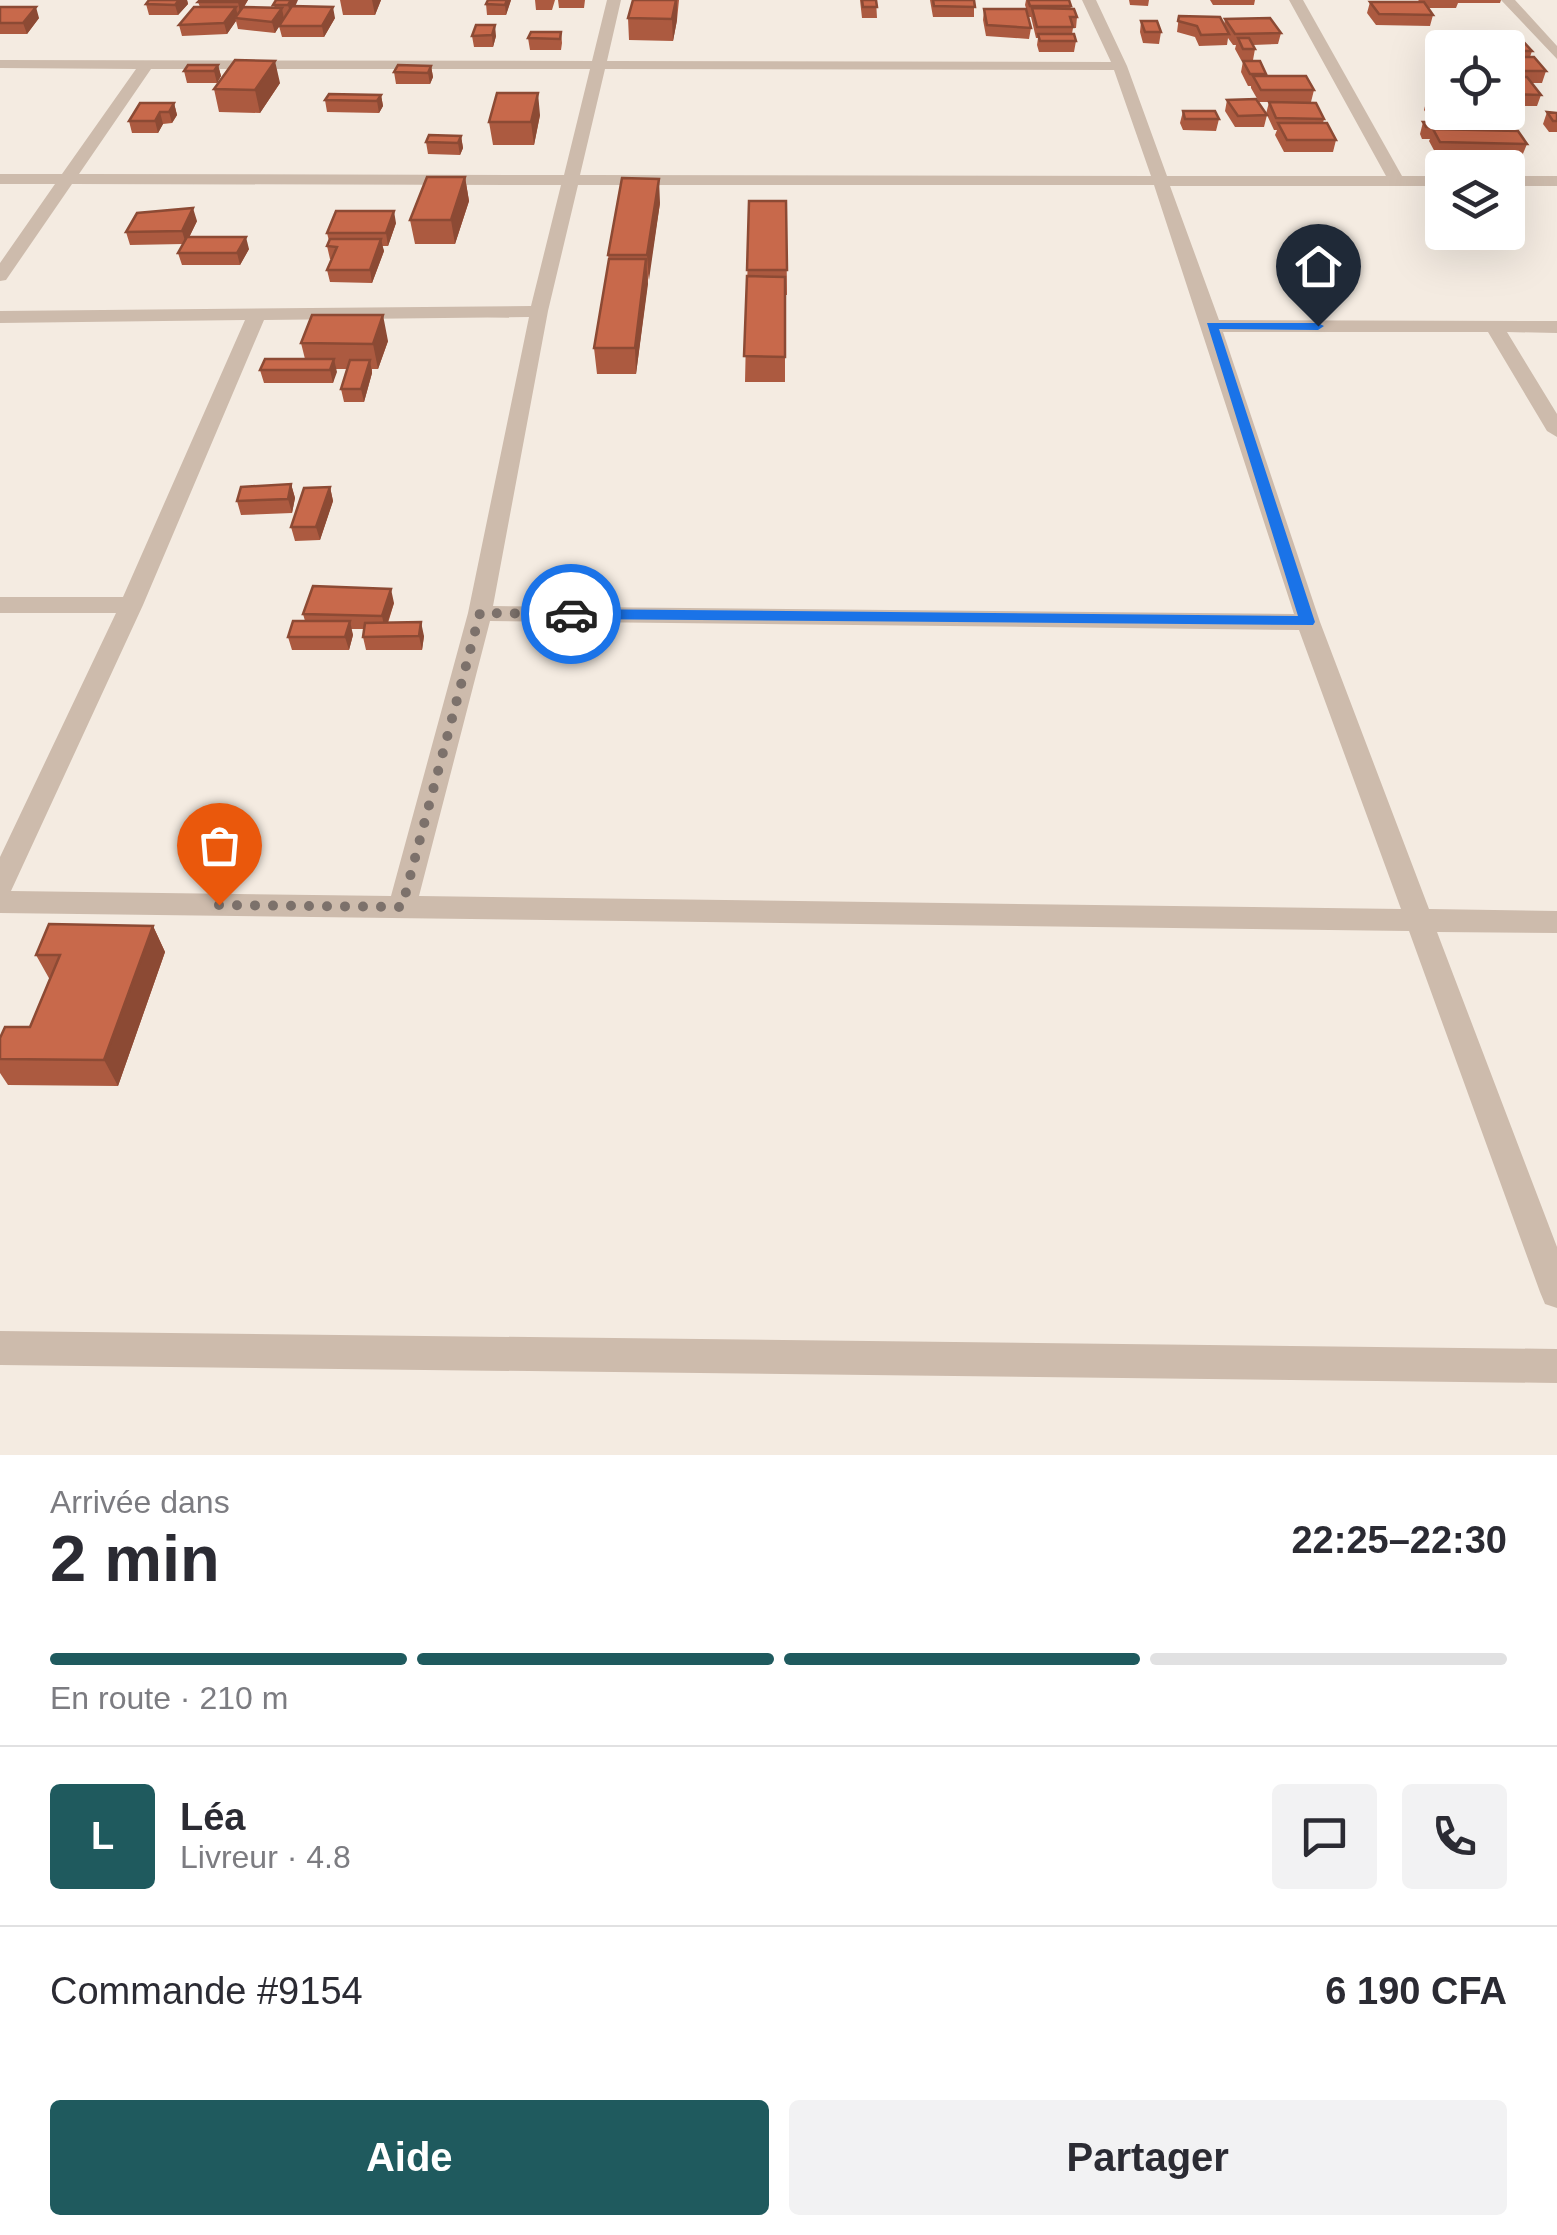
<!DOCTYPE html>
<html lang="fr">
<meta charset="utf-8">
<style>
:root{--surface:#fff;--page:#f2f2f3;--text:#2b2b33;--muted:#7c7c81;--line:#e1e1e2;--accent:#1f5a5e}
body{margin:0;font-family:Helvetica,sans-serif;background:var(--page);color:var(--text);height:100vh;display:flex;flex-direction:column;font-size:38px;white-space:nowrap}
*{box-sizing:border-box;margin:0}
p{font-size:32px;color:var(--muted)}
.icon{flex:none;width:55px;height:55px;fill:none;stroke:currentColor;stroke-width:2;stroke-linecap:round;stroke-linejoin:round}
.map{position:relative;height:1455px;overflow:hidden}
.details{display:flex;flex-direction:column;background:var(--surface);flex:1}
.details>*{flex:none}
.tools{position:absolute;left:1425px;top:30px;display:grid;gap:20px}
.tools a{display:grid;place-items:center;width:100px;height:100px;border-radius:10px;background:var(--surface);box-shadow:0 10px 40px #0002;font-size:50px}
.pin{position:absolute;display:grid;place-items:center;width:85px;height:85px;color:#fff;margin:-102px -42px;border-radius:50% 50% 50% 0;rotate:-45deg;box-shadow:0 0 10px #0007}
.pin .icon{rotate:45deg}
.courier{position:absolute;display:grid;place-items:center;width:100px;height:100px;margin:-50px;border:8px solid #1a73e8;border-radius:50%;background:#fff;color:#222;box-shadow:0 2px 12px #0007}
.overview em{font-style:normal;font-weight:800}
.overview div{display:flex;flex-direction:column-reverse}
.overview{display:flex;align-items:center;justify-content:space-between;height:170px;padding:0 50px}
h1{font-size:65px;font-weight:800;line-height:75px}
.bar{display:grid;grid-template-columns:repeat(4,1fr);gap:15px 10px;align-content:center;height:120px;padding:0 50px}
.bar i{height:12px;border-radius:8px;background:var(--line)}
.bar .selected{background:var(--accent)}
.bar p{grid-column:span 4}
.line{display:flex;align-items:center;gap:25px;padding:0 50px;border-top:2px solid var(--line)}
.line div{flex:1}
.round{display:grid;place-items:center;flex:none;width:105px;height:105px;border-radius:10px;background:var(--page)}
.primary-button{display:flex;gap:20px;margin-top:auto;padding:20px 50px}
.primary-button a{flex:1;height:115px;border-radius:10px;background:var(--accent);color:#fff;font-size:40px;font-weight:800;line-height:115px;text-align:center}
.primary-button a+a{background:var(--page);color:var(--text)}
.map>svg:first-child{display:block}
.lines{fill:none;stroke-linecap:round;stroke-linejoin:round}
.street{fill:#cdbbac;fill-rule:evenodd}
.wall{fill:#ac5a40}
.shaded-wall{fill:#8c4a34}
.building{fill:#c8694b;stroke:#8c4a34;stroke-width:2.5}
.route{fill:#1a73e8}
.done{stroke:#7c716b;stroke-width:10;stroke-dasharray:0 18}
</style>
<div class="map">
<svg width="1557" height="1455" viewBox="0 0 1557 1455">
<rect width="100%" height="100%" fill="#f4ebe1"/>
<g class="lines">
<path class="street" d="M 607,0 L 621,0 L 607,61 L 1111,62 L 1082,0 L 1096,0 L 1127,66 L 1167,176 L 1386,176 L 1289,0 L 1303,0 L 1402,176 L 1442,176 L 1442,186 L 1170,186 L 1219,320 L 1557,321 L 1557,333 L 1507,332 L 1557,414 L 1557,437 L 1547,431 L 1488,332 L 1223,332 L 1320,622 L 1429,909 L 1557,911 L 1557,933 L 1437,932 L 1557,1247 L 1557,1308 L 1545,1304 L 1540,1292 L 1409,931 L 0,913 L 0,857 L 116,613 L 0,613 L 0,597 L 123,597 L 245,320 L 0,323 L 0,311 L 531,306 L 561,185 L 72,184 L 6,280 L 0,281 L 0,263 L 55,184 L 0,184 L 0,174 L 62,174 L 136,69 L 0,68 L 0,60 L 592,61 ZM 151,69 L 590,69 L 564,175 L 79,174 ZM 605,69 L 1114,70 L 1151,176 L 580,175 ZM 578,185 L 1154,185 L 1294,614 L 493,606 L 548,311 ZM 529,317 L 468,613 L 391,896 L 11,891 L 143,605 L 264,320 ZM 490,621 L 1299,630 L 1401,909 L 419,896 Z
M 1501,0 L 1515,0 L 1557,46 L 1557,59 Z
M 1508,176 L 1557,176 L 1557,186 L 1508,186 Z
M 0,1331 L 1557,1349 L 1557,1383 L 0,1365 Z"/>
</g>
<path class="wall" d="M 149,0 L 187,0 L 188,4 L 178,15 L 149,15 L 146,4 Z
M 200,0 L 248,0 L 244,7 L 274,8 L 276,0 L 335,18 L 324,37 L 282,37 L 279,26 L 275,33 L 238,29 L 236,21 L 227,34 L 182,36 L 179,25 L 200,7 L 198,2 Z
M 340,0 L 381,0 L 375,15 L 343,15 Z
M 511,0 L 506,15 L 487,15 L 486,4 Z
M 535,0 L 555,0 L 552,10 L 536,10 Z
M 558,0 L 585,0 L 584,8 L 559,8 Z
M 633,0 L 679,0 L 677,20 L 673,41 L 629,40 L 628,18 Z
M 860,0 L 876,0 L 877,18 L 862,18 Z
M 930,0 L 974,0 L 974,17 L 933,17 Z
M 1026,0 L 1069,0 L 1071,9 L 1077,17 L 1076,28 L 1073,28 L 1072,34 L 1076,41 L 1074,52 L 1039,52 L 1037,45 L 1038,38 L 1036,38 L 1031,17 L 1029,17 L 1025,5 Z
M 1129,0 L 1149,0 L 1148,6 L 1130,5 Z
M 1210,0 L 1255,0 L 1254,5 L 1213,5 Z
M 1418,0 L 1501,0 L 1500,3 L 1458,3 L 1456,8 L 1428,8 L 1433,15 L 1430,26 L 1376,25 L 1367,13 L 1370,2 L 1420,2 Z
M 0,7 L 39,18 L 27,34 L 0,34 Z
M 984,9 L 1031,28 L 1029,39 L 986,36 L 983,20 Z
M 1179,16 L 1224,25 L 1225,19 L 1281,33 L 1278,44 L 1253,45 L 1255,49 L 1253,60 L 1241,60 L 1235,49 L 1236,45 L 1233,45 L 1228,38 L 1227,45 L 1199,46 L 1195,37 L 1177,32 Z
M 1141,21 L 1161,32 L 1159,44 L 1143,43 L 1140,32 Z
M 561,32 L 562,43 L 561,50 L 530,50 L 528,38 Z
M 472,36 L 496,36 L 493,47 L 474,47 Z
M 1455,37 L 1532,51 L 1530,57 L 1546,71 L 1542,83 L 1531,83 L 1541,95 L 1537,106 L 1508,106 L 1508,48 L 1452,48 Z
M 1243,61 L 1266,74 L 1266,76 L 1314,90 L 1311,102 L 1259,102 L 1251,88 L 1251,86 L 1248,86 L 1241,72 Z
M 218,65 L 221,76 L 217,83 L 187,83 L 184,71 Z
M 431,66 L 433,77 L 430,84 L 396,84 L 394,72 Z
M 280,83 L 260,113 L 219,112 L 214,89 Z
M 381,95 L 383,106 L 379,113 L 327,112 L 325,100 Z
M 1427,98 L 1442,98 L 1442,112 L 1462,112 L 1461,116 L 1428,116 L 1424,110 Z
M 1227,100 L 1266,114 L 1269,102 L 1324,119 L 1323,123 L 1336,140 L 1333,152 L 1284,152 L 1275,135 L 1277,130 L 1274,130 L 1267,115 L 1264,127 L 1235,127 L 1225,111 Z
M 174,103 L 177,115 L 172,123 L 163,124 L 158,133 L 132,133 L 129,121 Z
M 1183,111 L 1219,119 L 1216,131 L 1183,130 L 1180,123 Z
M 1547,112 L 1557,113 L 1557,132 L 1549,132 L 1543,124 Z
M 540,115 L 534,145 L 493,145 L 489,122 Z
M 1423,122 L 1475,127 L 1474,130 L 1527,144 L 1522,156 L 1436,154 L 1429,141 L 1430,139 L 1422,139 L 1420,134 Z
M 461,136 L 463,148 L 460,155 L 428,154 L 426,142 Z
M 465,177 L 469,201 L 455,244 L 415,244 L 410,220 Z
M 749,201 L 786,201 L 787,295 L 785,295 L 785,382 L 745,382 Z
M 660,203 L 648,280 L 636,374 L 597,374 L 594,348 L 609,261 L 608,255 Z
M 197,221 L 189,237 L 249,249 L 240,265 L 182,265 L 178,253 L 183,244 L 130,245 L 126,232 Z
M 396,223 L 388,246 L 382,246 L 384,251 L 372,283 L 330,282 L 327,270 L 332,259 L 330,259 L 327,246 L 329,241 L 327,233 Z
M 388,341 L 378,369 L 372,369 L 372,373 L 364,402 L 344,402 L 341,389 L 348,369 L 336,369 L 333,383 L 264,383 L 260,370 L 305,359 L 301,343 Z
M 291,484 L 295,498 L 292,513 L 241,515 L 237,501 Z
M 330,487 L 333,501 L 320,540 L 295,541 L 291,527 Z
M 394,603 L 388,623 L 424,636 L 422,650 L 366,650 L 363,637 L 364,629 L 351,629 L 353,635 L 349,650 L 292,650 L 288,637 L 305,621 L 303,614 Z
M 153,926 L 165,952 L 118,1086 L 8,1085 L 0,1073 L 0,1038 L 30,1027 L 50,980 L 36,955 Z"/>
<path class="shaded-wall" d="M 179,0 L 187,0 L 188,4 L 178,15 L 175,5 Z
M 239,0 L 248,0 L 240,13 L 238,2 Z
M 291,0 L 298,0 L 291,16 L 288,5 Z
M 372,0 L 381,0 L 375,15 Z
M 507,0 L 511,0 L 506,15 L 505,5 Z
M 677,0 L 677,20 L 673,41 L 672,19 Z
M 36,7 L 39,18 L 27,34 L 23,23 Z
M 236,7 L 238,18 L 235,18 L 236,21 L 227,34 L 224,23 Z
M 333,7 L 335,18 L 324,37 L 322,26 Z
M 282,8 L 284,19 L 275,33 L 272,22 Z
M 495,25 L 496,36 L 493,47 L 492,35 Z
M 275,61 L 280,83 L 260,113 L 255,90 Z
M 218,65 L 221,76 L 217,83 L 214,71 Z
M 431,66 L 433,77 L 430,84 L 428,73 Z
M 538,93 L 540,115 L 534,145 L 531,122 Z
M 381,95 L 383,106 L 379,113 L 377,101 Z
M 174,103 L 177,115 L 172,123 L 169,112 Z
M 160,112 L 163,124 L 158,133 L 155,121 Z
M 461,136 L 463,148 L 460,155 L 458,143 Z
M 465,177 L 469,201 L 455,244 L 451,220 Z
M 659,179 L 660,203 L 649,280 L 647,255 Z
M 193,208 L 197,221 L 186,244 L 182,231 Z
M 394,211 L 396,223 L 388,246 L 386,233 Z
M 246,237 L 249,249 L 240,265 L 237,253 Z
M 381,239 L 384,251 L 372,283 L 370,270 Z
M 646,259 L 648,284 L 636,374 L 635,348 Z
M 383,315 L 388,341 L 378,369 L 373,344 Z
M 334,359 L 337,372 L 333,383 L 330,370 Z
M 370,360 L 372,373 L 364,402 L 361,389 Z
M 291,484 L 295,498 L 292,513 L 288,499 Z
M 330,487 L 333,501 L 320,540 L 316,527 Z
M 391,589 L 394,603 L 385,630 L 382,616 Z
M 350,621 L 353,635 L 349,650 L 345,637 Z
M 421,622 L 424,636 L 422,650 L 419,636 Z
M 153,926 L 165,952 L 118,1086 L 104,1060 Z"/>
<path class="building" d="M 149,0 L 179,0 L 175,5 L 146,4 Z
M 200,0 L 239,0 L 238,2 L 198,2 Z
M 276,0 L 291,0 L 288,5 L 273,5 Z
M 488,0 L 507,0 L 505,5 L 486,4 Z
M 633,0 L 676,0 L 672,19 L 628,18 Z
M 862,0 L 876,0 L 877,7 L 863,7 Z
M 933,0 L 974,0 L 975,7 L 934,6 Z
M 1028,0 L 1069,0 L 1071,6 L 1030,6 Z
M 1370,2 L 1424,2 L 1433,15 L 1379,14 Z
M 292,6 L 333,7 L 322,26 L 279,26 Z
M 0,7 L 36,7 L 23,23 L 0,23 Z
M 194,7 L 236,7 L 224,23 L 179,25 Z
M 243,7 L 282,8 L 272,22 L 235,18 Z
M 1032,8 L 1074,9 L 1077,17 L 1070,17 L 1073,27 L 1037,27 Z
M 984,9 L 1026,9 L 1031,28 L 987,25 Z
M 1179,16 L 1220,17 L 1229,34 L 1201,35 L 1197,26 L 1178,21 Z
M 1270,18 L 1281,33 L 1235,34 L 1225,19 Z
M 1141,21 L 1157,21 L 1161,32 L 1145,32 Z
M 476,25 L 495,25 L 492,35 L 472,36 Z
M 531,32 L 561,32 L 560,39 L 528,38 Z
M 1038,34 L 1074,34 L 1076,41 L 1040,41 Z
M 1455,37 L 1520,38 L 1532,51 L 1508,51 L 1508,48 L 1463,48 Z
M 1238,38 L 1249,38 L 1255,49 L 1243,49 Z
M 1508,57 L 1534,57 L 1546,71 L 1508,71 Z
M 235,60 L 275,61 L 255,90 L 214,89 Z
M 1243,61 L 1260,61 L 1266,74 L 1250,74 Z
M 188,65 L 218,65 L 214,71 L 184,71 Z
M 398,65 L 431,66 L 428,73 L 394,72 Z
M 1253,76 L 1306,76 L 1314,90 L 1261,90 Z
M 1508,77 L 1527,77 L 1541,95 L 1508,94 Z
M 497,93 L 538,93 L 531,122 L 489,122 Z
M 329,94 L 381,95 L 377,101 L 325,100 Z
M 1427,98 L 1442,98 L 1442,105 L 1431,105 Z
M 1256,99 L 1267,115 L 1238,116 L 1227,100 Z
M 1269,102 L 1316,103 L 1324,119 L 1276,118 Z
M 140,103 L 174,103 L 169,112 L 160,112 L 155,121 L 129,121 Z
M 1183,111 L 1215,111 L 1219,119 L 1185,119 Z
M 1547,112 L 1557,113 L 1557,121 L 1553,121 Z
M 1423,122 L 1472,122 L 1475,127 L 1426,127 Z
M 1278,123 L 1327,123 L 1336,140 L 1287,140 Z
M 1433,129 L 1518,131 L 1527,144 L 1440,142 Z
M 429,135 L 461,136 L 458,143 L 426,142 Z
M 427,177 L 465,177 L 451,220 L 410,220 Z
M 622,178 L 659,179 L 647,255 L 608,255 Z
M 749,201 L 786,201 L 787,270 L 747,270 Z
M 193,208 L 182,231 L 126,232 L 137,213 Z
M 336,211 L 394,211 L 386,233 L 327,233 Z
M 187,237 L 246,237 L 237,253 L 178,253 Z
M 330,239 L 381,239 L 370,270 L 327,270 L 337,247 L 327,246 Z
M 609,259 L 646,259 L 635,348 L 594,348 Z
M 747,276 L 785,277 L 785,357 L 744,356 Z
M 312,315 L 383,315 L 373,344 L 301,343 Z
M 265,359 L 334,359 L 330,370 L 260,370 Z
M 350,360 L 370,360 L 361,389 L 341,389 Z
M 291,484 L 288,499 L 237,501 L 241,487 Z
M 330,487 L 316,527 L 291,527 L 304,488 Z
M 313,586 L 391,589 L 382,616 L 303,614 Z
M 293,621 L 350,621 L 345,637 L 288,637 Z
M 421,622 L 419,636 L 363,637 L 365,623 Z
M 49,924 L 153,926 L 104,1060 L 0,1059 L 0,1038 L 5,1027 L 30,1027 L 60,955 L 36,955 Z"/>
<path class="route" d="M 1207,323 L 1318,323 L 1324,326 L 1318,330 L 1219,329 L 1315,622 L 1313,625 L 571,619 L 564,614 L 571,609 L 1298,616 Z"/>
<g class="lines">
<path class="done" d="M 219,905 L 402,907 L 480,613 L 571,614"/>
</g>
</svg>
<div class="tools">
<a><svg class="icon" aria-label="locate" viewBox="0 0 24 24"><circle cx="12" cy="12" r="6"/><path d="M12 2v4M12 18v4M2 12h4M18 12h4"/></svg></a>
<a><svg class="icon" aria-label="layers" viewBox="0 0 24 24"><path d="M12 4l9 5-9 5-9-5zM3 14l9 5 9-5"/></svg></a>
</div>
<div class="pin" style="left:219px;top:905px;background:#ea580c"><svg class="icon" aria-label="bag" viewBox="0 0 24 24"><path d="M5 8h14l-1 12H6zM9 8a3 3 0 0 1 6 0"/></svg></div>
<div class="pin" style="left:1318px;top:326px;background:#1f2937"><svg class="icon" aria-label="home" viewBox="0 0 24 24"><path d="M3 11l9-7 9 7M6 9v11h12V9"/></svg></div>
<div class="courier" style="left:571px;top:614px"><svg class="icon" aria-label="car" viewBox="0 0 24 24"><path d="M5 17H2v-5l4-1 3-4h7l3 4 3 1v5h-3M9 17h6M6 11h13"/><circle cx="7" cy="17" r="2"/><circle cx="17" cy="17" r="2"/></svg></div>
</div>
<section class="details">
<div class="overview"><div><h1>2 min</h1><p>Arrivée dans</p></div><em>22:25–22:30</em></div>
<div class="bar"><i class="selected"></i><i class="selected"></i><i class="selected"></i><i></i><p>En route · 210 m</p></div>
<div class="line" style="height:180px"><b class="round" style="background:var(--accent);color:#fff">L</b><div><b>Léa</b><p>Livreur · 4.8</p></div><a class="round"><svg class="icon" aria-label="chat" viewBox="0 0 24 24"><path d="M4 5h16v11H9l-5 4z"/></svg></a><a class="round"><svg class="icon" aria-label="phone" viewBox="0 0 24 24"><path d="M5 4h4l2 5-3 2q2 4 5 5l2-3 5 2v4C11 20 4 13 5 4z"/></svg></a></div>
<div class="line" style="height:130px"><div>Commande #9154</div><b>6 190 CFA</b></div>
<div class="primary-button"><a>Aide</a><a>Partager</a></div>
</section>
